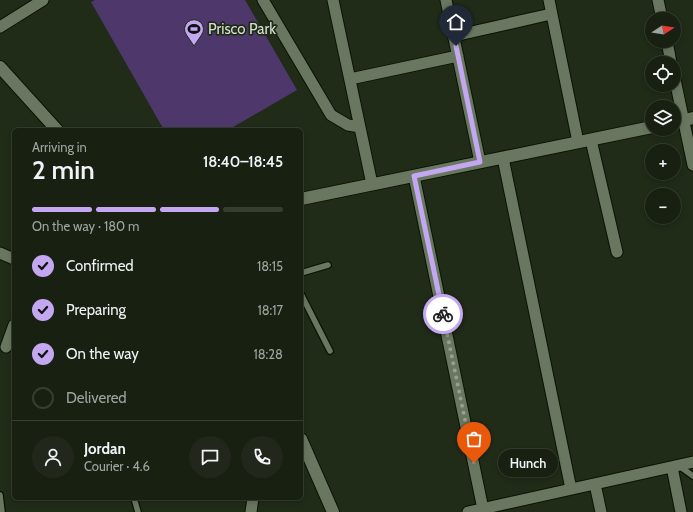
<!DOCTYPE html>
<meta charset="utf-8">
<style>
:root{--surface:#182012;--page:#21281b;--text:#f1f3f6;--muted:#9fa39f;--line:#363e32;--accent:#c4a7f1}
body{margin:0;font-family:Cabin,sans-serif;background:var(--page);color:var(--text);height:100vh;display:flex;flex-direction:column;font-size:15px;white-space:nowrap}
*{box-sizing:border-box;margin:0}
p{font-size:13px;color:var(--muted)}
.icon{flex:none;width:22px;height:22px;fill:none;stroke:currentColor;stroke-width:2;stroke-linecap:round;stroke-linejoin:round}
.map{position:relative;flex:1;overflow:hidden}
.panel{position:absolute;left:12px;top:128px;width:291px;height:372px;display:flex;flex-direction:column;background:var(--surface);border-radius:6px;box-shadow:0 2px 6px #0003,0 0 0 1px var(--line)}
.panel>*{flex:none}
.needle{width:26px;rotate:78deg}
.fabs{position:absolute;left:645px;top:12px;display:grid;gap:8px}
.fabs a{display:grid;place-items:center;width:36px;height:36px;border-radius:50%;background:var(--surface);box-shadow:0 2px 6px #0003,0 0 0 1px var(--line);font-size:20px}
.pin{position:absolute;display:grid;place-items:center;width:34px;height:34px;color:#fff;margin:-41px -17px;border-radius:50% 50% 50% 0;rotate:-45deg;box-shadow:0 0 4px #0007}
.pin .icon{rotate:45deg}
.courier{position:absolute;display:grid;place-items:center;width:40px;height:40px;margin:-20px;border:3px solid #c4a7f1;border-radius:50%;background:#fff;color:#222;box-shadow:0 1px 5px #0007}
.bubble{position:absolute;height:28px;border-radius:14px;background:var(--surface);box-shadow:0 2px 6px #0003,0 0 0 1px var(--line);font-size:13px;font-weight:600;line-height:28px;text-align:center}
.overview em{font-style:normal;font-weight:600}
.overview div{display:flex;flex-direction:column-reverse}
.overview{display:flex;align-items:center;justify-content:space-between;height:68px;padding:0 20px}
h1{font-size:26px;font-weight:600;line-height:30px}
.bar{display:grid;grid-template-columns:repeat(4,1fr);gap:6px 4px;align-content:center;height:48px;padding:0 20px}
.bar i{height:5px;border-radius:3px;background:var(--line)}
.bar .active{background:var(--accent)}
.bar p{grid-column:span 4}
.line{display:flex;align-items:center;gap:10px;padding:0 20px;border-top:1px solid var(--line)}
.line div{flex:1}
.round{display:grid;place-items:center;flex:none;width:42px;height:42px;border-radius:21px;background:var(--page)}
ol{padding:0 20px;list-style:none}
li{display:flex;align-items:center;gap:12px;height:44px}
li p{margin-inline-start:auto}
li .icon{padding:4px;border-radius:50%;background:var(--accent);color:#111;stroke-width:4}
li:last-child{color:var(--muted)}
li i{width:22px;height:22px;border:2px solid var(--line);border-radius:50%}
.map>svg:first-child{display:block}
.garden{fill:#4e386b}
.lines{fill:none;stroke-linecap:round;stroke-linejoin:round}
.lane-casing{stroke:#091303;stroke-width:8}
.street-casing{stroke:#091303;stroke-width:13}
.secondary-casing{stroke:#091303;stroke-width:14}
.lane{stroke:#697760;stroke-width:5.5}
.street{stroke:#697760;stroke-width:11}
.secondary{stroke:#697760;stroke-width:12}
.done{stroke:#969f90;stroke-width:4;stroke-dasharray:0 7.2}
.route{stroke:#c4a7f1;stroke-width:5}
.labels{text-anchor:middle;stroke-width:3.5;stroke-linejoin:round;paint-order:stroke}
.poi-label{font-size:15px;fill:#d6ded1;stroke:#202b18;text-anchor:start}
</style>
<div class="map">
<svg width="693" height="512" viewBox="0 0 693 512">
<rect width="100%" height="100%" fill="#202b18"/>
<path class="garden" d="M 95,0 L 245,0 L 297,90 L 228,130 L 164,130 L 91,2 Z"/>
<g class="lines">
<g class="lane-casing">
<path id="lane" d="M 301,273 L 328,265
M 301,294 L 330,351
M 679,466 L 693,476
M 0,495 L 2,512
M 134,498 L 138,512"/>
</g>
<g class="street-casing">
<path id="street" d="M 263,0 L 331,115 L 348,125 L 360,127
M 333,0 L 372,184
M 446,0 L 480,162
M 549,0 L 578,142
M 658,0 L 662,19
M 0,27 L 43,0
M 454,36 L 551,14
M 667,41 L 671,63
M 674,75 L 693,165
M 350,79 L 458,56
M 591,140 L 617,252
M 503,158 L 571,489
M 414,176 L 483,509
M 0,253 L 14,259
M 6,347 L 14,325
M 672,467 L 681,512
M 595,484 L 601,512
M 251,512 L 253,498
M 468,512 L 693,462"/>
</g>
<g class="secondary-casing">
<path id="secondary" d="M 0,67 L 57,130
M 674,122 L 693,118
M 301,199 L 652,127
M 301,439 L 333,512"/>
</g>
<use href="#lane" class="lane"/>
<use href="#street" class="street"/>
<use href="#secondary" class="secondary"/>
</g>
<g class="lines">
<path class="done" d="M 443,314 L 474,463"/>
<path class="route" d="M 443,314 L 414,176 L 480,162 L 456,46"/>
</g>
<defs>
<g id="stadium-pin" transform="scale(1)"><path d="M0 17L-7.5 6A9.5 9.5 0 1 1 7.5 6Z" fill="#c4a7f1" stroke="#202b18"/><path d="M0-5a6.5 5 0 1 0 0 10a6.5 5 0 1 0 0-10ZM-3.5-1.8h7v3.6h-7Z" fill="#111"/></g>
</defs>
<g fill-rule="evenodd">
<use href="#stadium-pin" x="194" y="29"/>
</g>
<g class="labels">
<g class="poi-label">
<text x="208" y="34">Prisco Park</text>
</g>
</g>
</svg>
<div class="fabs">
<a><svg class="needle" viewBox="-14 -14 28 28"><path d="M0-13l5 13h-10z" fill="#e53935"/><path d="M0 13l5-13h-10z" fill="#9fa39f"/></svg></a>
<a><svg class="icon" aria-label="locate" viewBox="0 0 24 24"><circle cx="12" cy="12" r="6"/><path d="M12 2v4M12 18v4M2 12h4M18 12h4"/></svg></a>
<a><svg class="icon" aria-label="layers" viewBox="0 0 24 24"><path d="M12 4l9 5-9 5-9-5zM3 14l9 5 9-5"/></svg></a>
<a>+</a>
<a>−</a>
</div>
<div class="pin" style="left:474px;top:463px;background:#ea580c"><svg class="icon" aria-label="bag" viewBox="0 0 24 24"><path d="M5 8h14l-1 12H6zM9 8a3 3 0 0 1 6 0"/></svg></div>
<div class="pin" style="left:456px;top:46px;background:#1f2937"><svg class="icon" aria-label="home" viewBox="0 0 24 24"><path d="M3 11l9-7 9 7M6 9v11h12V9"/></svg></div>
<div class="courier" style="left:443px;top:314px"><svg class="icon" aria-label="bike" viewBox="0 0 24 24"><circle cx="6" cy="16" r="4"/><circle cx="18" cy="16" r="4"/><path d="M6 16l4-8h5l3 8M10 8l3 8H6M13 5h3"/></svg></div>
<div class="bubble" style="left:498px;top:449px;width:60px">Hunch</div>
<section class="panel">
<div class="overview"><div><h1>2 min</h1><p>Arriving in</p></div><em>18:40–18:45</em></div>
<div class="bar"><i class="active"></i><i class="active"></i><i class="active"></i><i></i><p>On the way · 180 m</p></div>
<ol>
<li><svg class="icon" aria-label="check" viewBox="0 0 24 24"><path d="M5 12l5 5 9-10"/></svg>Confirmed<p>18:15</p></li>
<li><svg class="icon" aria-label="check" viewBox="0 0 24 24"><path d="M5 12l5 5 9-10"/></svg>Preparing<p>18:17</p></li>
<li><svg class="icon" aria-label="check" viewBox="0 0 24 24"><path d="M5 12l5 5 9-10"/></svg>On the way<p>18:28</p></li>
<li><i></i>Delivered</li>
</ol>
<div class="line" style="height:72px"><a class="round"><svg class="icon" aria-label="person" viewBox="0 0 24 24"><circle cx="12" cy="8" r="4"/><path d="M4 21q1-7 8-7t8 7"/></svg></a><div><b>Jordan</b><p>Courier · 4.6</p></div><a class="round"><svg class="icon" aria-label="chat" viewBox="0 0 24 24"><path d="M4 5h16v11H9l-5 4z"/></svg></a><a class="round"><svg class="icon" aria-label="phone" viewBox="0 0 24 24"><path d="M5 4h4l2 5-3 2q2 4 5 5l2-3 5 2v4C11 20 4 13 5 4z"/></svg></a></div>
</section>
</div>
